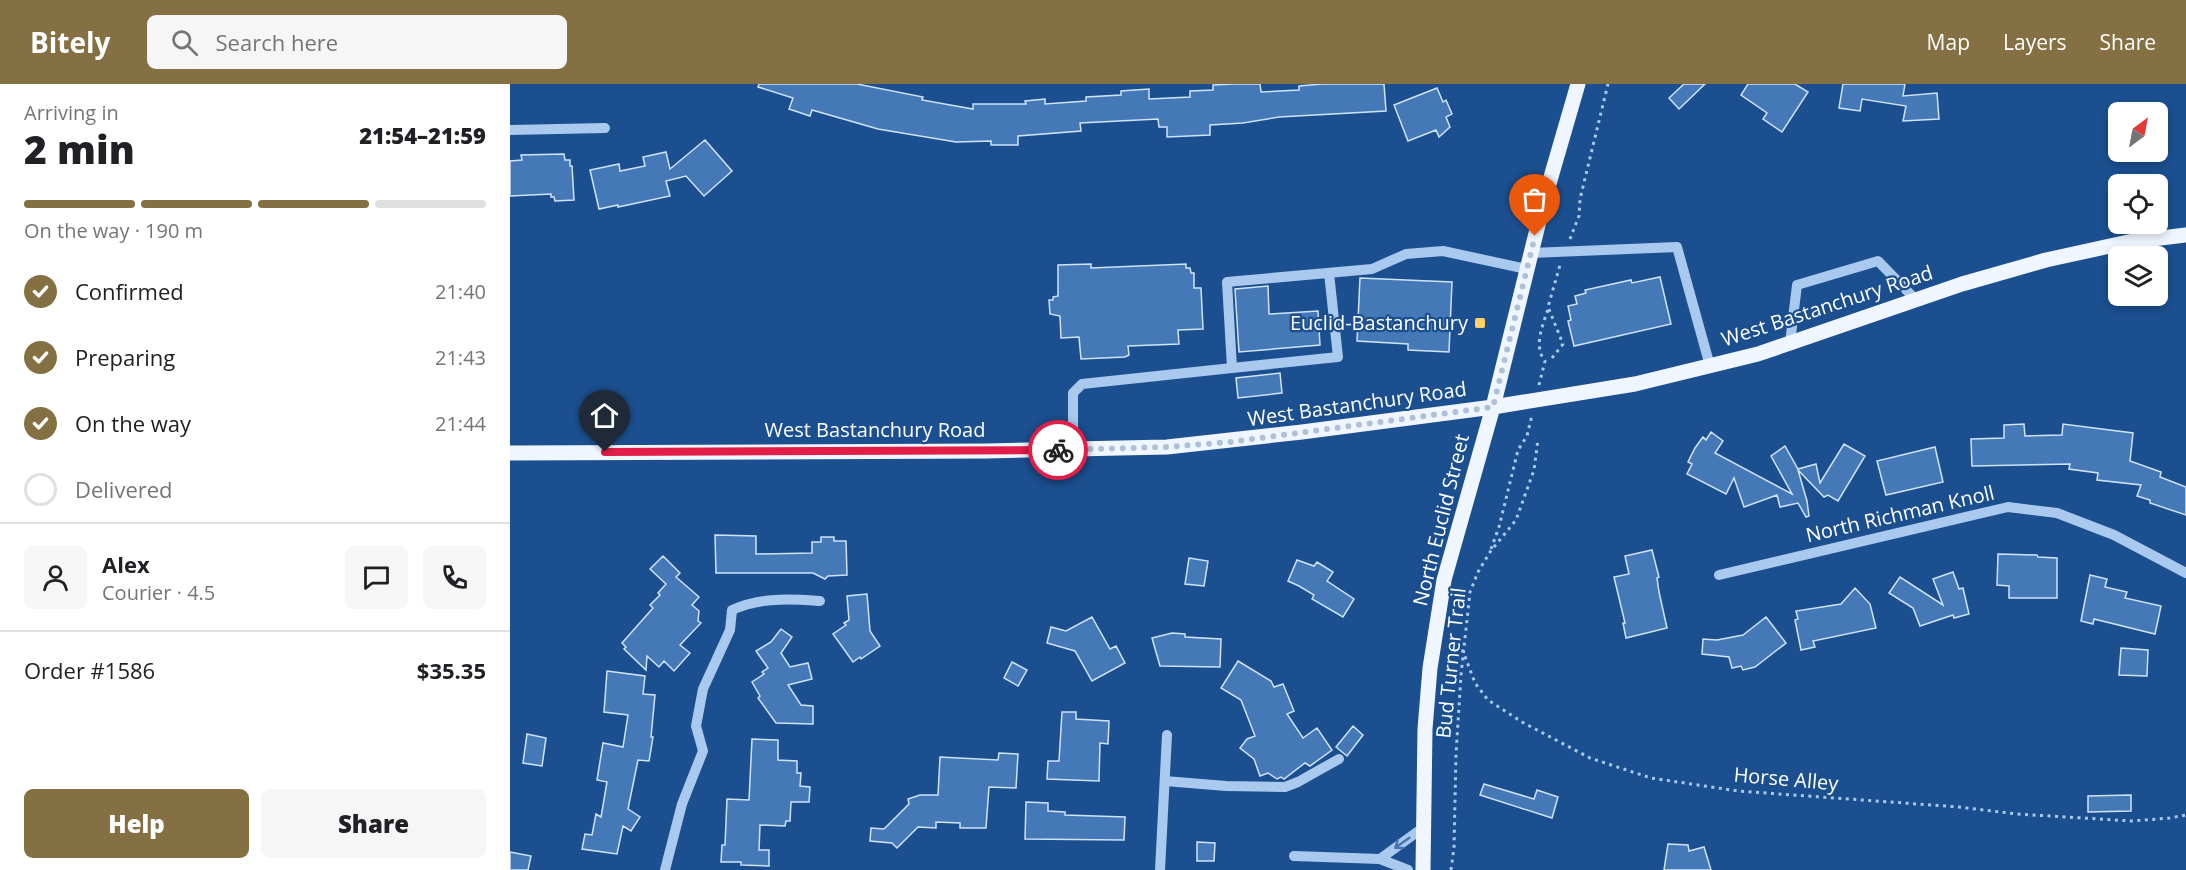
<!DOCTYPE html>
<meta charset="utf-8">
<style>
:root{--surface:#fff;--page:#f6f6f6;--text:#202124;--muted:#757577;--line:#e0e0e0;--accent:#847042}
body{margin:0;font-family:"Open Sans",sans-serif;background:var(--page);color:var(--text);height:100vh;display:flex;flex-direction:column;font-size:22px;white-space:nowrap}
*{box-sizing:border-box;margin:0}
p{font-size:20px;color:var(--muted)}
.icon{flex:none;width:33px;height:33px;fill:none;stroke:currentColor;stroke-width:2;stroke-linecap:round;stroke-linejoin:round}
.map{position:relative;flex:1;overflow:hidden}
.sheet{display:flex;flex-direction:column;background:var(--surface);width:510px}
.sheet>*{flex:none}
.needle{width:39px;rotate:32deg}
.controls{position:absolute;left:1598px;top:18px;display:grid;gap:12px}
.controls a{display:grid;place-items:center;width:60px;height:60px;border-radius:9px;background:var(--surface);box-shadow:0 3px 9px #0003;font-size:30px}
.pin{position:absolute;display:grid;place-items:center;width:51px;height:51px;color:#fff;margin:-62px -26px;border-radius:50% 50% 50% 0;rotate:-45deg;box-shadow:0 0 6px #0007}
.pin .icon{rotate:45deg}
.courier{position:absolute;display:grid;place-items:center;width:60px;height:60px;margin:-30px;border:4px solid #e11d48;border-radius:50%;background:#fff;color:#222;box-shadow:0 2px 8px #0007}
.headline em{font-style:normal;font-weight:800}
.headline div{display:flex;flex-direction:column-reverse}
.headline{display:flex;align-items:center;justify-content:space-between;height:102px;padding:0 24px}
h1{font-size:39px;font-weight:800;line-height:45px}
.bar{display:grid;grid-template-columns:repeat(4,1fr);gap:9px 6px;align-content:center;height:72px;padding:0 24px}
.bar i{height:8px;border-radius:4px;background:var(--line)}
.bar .current{background:var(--accent)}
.bar p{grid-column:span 4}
.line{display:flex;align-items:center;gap:15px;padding:0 24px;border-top:2px solid var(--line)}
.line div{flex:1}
.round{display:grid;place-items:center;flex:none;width:63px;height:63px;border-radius:9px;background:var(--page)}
ol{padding:0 24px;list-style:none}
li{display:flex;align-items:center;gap:18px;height:66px}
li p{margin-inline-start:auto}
li .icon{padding:6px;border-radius:50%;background:var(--accent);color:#fff;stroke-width:4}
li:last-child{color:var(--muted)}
li i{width:33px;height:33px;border:3px solid var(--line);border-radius:50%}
.button{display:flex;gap:12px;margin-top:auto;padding:12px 24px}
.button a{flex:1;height:69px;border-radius:9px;background:var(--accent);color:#fff;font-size:24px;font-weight:800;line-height:69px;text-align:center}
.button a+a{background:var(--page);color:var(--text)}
header{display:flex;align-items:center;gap:36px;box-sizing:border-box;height:84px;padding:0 30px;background:var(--accent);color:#fff}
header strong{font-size:28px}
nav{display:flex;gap:33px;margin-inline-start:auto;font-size:21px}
.search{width:420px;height:54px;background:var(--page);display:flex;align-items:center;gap:15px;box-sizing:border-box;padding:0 21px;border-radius:9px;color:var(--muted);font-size:22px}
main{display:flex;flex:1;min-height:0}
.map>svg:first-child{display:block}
.building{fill:#4478b7;stroke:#cfe3fa;stroke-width:1.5}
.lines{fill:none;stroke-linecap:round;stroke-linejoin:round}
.path{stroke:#a9c9ee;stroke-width:3;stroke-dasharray:3 4.5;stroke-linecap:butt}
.minor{stroke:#a9c9ee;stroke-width:10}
.major{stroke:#f0f6ff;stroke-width:15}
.oneway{stroke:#4674ac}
.done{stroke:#afc1d8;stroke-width:6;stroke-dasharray:0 10.8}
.route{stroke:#e11d48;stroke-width:8}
.poi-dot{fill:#ffd166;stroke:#1b4f8f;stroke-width:2}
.labels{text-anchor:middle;stroke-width:4.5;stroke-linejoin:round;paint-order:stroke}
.street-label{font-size:20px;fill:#fff;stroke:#1b4f8f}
.poi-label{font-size:20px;fill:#fff;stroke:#1b4f8f;text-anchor:end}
</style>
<header>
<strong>Bitely</strong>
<div class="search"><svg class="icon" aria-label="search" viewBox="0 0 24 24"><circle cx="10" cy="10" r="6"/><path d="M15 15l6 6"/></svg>Search here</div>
<nav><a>Map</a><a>Layers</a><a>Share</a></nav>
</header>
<main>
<section class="sheet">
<div class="headline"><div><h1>2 min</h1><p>Arriving in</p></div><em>21:54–21:59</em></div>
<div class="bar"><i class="current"></i><i class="current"></i><i class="current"></i><i></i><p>On the way · 190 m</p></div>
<ol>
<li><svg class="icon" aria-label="check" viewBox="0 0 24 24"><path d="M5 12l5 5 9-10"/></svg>Confirmed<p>21:40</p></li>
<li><svg class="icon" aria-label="check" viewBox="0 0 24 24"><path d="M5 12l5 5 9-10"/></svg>Preparing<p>21:43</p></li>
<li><svg class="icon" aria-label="check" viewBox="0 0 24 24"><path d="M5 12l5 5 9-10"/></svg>On the way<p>21:44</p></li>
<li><i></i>Delivered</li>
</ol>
<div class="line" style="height:108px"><a class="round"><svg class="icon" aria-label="person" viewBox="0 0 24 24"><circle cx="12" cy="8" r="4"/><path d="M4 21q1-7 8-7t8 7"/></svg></a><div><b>Alex</b><p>Courier · 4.5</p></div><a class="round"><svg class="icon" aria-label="chat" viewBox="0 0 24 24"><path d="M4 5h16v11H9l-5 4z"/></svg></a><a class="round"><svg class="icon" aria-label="phone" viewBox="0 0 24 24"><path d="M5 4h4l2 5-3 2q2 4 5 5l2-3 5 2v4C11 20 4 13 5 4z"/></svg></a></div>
<div class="line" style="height:78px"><div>Order #1586</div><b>$35.35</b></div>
<div class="button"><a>Help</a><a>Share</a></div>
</section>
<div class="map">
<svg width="1676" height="786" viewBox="0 0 1676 786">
<rect width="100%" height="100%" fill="#1b4f8f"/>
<path class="building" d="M 249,0 L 347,0 L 413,13 L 412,16 L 463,25 L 463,20 L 516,20 L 515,17 L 535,15 L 535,20 L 576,17 L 576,13 L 611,11 L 611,7 L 639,5 L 639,15 L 680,13 L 680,7 L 703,6 L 703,1 L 722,0 L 750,0 L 751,8 L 789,6 L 789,2 L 812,0 L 874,0 L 876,27 L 769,33 L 733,39 L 700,41 L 700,51 L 657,53 L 657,43 L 649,43 L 648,35 L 570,39 L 571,47 L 508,52 L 508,61 L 481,61 L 481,57 L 446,58 L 368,45 L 302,26 L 300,32 L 279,25 L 283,14 L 248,3 Z
M 1174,0 L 1195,0 L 1169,25 L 1159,14 Z
M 1238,0 L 1285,0 L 1298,8 L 1272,48 L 1253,35 L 1257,29 L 1231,11 Z
M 1333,0 L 1395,0 L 1393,12 L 1427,9 L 1429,35 L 1393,37 L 1396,22 L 1352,15 L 1350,27 L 1329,24 Z
M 927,4 L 933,18 L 936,16 L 942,30 L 936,33 L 940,43 L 929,53 L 926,46 L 898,57 L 884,21 Z
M 195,56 L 222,87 L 194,112 L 176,92 L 156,97 L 160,112 L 108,123 L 108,121 L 89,125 L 80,86 L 109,80 L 110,87 L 135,82 L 133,73 L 156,68 L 160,85 Z
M 54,70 L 55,76 L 60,76 L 60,82 L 62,82 L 64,116 L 45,117 L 44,113 L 41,113 L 41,110 L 0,112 L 0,77 L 12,76 L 11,71 Z
M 581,180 L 581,184 L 676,180 L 676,184 L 680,184 L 681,189 L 684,189 L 684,204 L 691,204 L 693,245 L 668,246 L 669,260 L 618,262 L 619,271 L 615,273 L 571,275 L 569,253 L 551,254 L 550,232 L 540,230 L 539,216 L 543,216 L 543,213 L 548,212 L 548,181 Z
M 1150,193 L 1161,240 L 1064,262 L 1058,237 L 1061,236 L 1058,222 L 1067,220 L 1065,212 L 1076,209 L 1075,206 L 1121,196 L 1122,199 Z
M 850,194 L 942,198 L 939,268 L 898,266 L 898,260 L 847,257 Z
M 758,202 L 759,230 L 808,227 L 810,261 L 729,268 L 725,205 Z
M 770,289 L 772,309 L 728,314 L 726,294 Z
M 1514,340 L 1515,352 L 1552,351 L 1553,340 L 1623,349 L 1620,377 L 1651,388 L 1650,393 L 1676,403 L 1676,431 L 1640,419 L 1640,416 L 1627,412 L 1631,401 L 1587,396 L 1588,389 L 1559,385 L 1560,380 L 1462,382 L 1461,355 L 1494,354 L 1494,341 Z
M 1201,348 L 1213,357 L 1205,369 L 1282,410 L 1261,372 L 1275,362 L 1288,385 L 1306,380 L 1310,399 L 1334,360 L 1355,372 L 1328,417 L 1318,411 L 1314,413 L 1288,386 L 1297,417 L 1299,432 L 1296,433 L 1288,419 L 1270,423 L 1267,411 L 1234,423 L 1224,394 L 1216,410 L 1177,390 L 1182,380 L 1178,378 L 1185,364 L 1193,353 L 1196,356 Z
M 1425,363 L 1433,398 L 1376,411 L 1367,377 Z
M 205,451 L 246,452 L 246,470 L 302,469 L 302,458 L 311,458 L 311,453 L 324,453 L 324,457 L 336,457 L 337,491 L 318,492 L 315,495 L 303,489 L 206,489 Z
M 1142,466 L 1149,493 L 1147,494 L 1149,508 L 1157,544 L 1116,554 L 1113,539 L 1115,539 L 1104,493 L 1119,490 L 1115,472 Z
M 1488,470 L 1527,471 L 1528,473 L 1547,474 L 1547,514 L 1499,514 L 1499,502 L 1487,501 Z
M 153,472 L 170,489 L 166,493 L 189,513 L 182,521 L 189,527 L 188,537 L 191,539 L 170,561 L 180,569 L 164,587 L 154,577 L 149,583 L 137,572 L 136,586 L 114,565 L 116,563 L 112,559 L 143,524 L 140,521 L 150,511 L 148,509 L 156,500 L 140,485 Z
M 679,474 L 698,477 L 694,502 L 675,500 Z
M 787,476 L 804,482 L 807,478 L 823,488 L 817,497 L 844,515 L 833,533 L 802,515 L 804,511 L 789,502 L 778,497 Z
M 1443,488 L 1449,505 L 1453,504 L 1459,530 L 1444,534 L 1443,531 L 1410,542 L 1403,524 L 1379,509 L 1390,493 L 1433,521 L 1423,495 Z
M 1580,491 L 1597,495 L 1595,503 L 1617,508 L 1615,514 L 1651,522 L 1645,550 L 1584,535 L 1583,540 L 1571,537 Z
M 1345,504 L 1360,520 L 1366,544 L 1303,557 L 1305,563 L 1291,566 L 1285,536 L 1288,535 L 1286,527 L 1331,520 Z
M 357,510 L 360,547 L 370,562 L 351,575 L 350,573 L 343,578 L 323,550 L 336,541 L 334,539 L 339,536 L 337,512 Z
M 582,533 L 600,565 L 606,562 L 615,579 L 582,597 L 565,567 L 537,559 L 541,543 L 556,547 Z
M 1256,533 L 1276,559 L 1245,583 L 1233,586 L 1231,582 L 1222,584 L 1219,573 L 1192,570 L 1193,555 L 1207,556 L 1233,551 Z
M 271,545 L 282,553 L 271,569 L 280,583 L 298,579 L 302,595 L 278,601 L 291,621 L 303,622 L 303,640 L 266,639 L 248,614 L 250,612 L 242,598 L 254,590 L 252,588 L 258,584 L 246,567 L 261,558 Z
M 662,549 L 675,550 L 675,553 L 711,555 L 710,583 L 650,582 L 642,554 Z
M 1611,564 L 1638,566 L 1637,592 L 1609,591 Z
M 728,577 L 761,597 L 764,603 L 773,600 L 784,627 L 777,630 L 793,654 L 807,644 L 822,666 L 800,682 L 795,679 L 774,695 L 771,693 L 767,695 L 758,689 L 750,692 L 744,675 L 730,664 L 737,655 L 745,652 L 731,616 L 711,604 Z
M 502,578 L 517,586 L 508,602 L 494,594 Z
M 97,587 L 135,592 L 133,610 L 145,611 L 141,653 L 143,653 L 139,677 L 128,676 L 118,725 L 130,733 L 121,747 L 113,742 L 107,770 L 72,765 L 75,750 L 82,751 L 86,730 L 91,733 L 97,698 L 87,696 L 93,659 L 113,663 L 118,631 L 94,628 Z
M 552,628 L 566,628 L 566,635 L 599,637 L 598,660 L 590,659 L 589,697 L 537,695 L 538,677 L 549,677 Z
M 843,642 L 853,651 L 837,672 L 826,663 Z
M 17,650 L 36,654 L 32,682 L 13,679 Z
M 242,655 L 268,656 L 268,676 L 287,677 L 287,689 L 291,689 L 290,702 L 300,703 L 299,718 L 281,718 L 280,737 L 276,737 L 275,742 L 250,741 L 249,766 L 259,766 L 259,782 L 231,781 L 231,778 L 211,778 L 212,761 L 215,761 L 217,715 L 239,716 Z
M 489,669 L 508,670 L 506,704 L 479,703 L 476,744 L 450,744 L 450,739 L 426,738 L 426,744 L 408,743 L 387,764 L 382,759 L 360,757 L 361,744 L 374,745 L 399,720 L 398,715 L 410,711 L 428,711 L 430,673 L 488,676 Z
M 974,700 L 1024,715 L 1027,706 L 1048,713 L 1042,734 L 970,711 Z
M 1621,711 L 1621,727 L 1578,728 L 1578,712 Z
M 516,718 L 538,719 L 538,727 L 555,728 L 555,731 L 615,733 L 614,756 L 515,755 Z
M 687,758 L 705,759 L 704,777 L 687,777 Z
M 1158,760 L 1178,761 L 1179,767 L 1194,763 L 1201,786 L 1154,786 Z
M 0,768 L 21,772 L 18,786 L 0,786 Z"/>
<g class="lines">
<path class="path" d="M 1060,155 L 1069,132 L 1070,115 L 1098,0
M 1042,274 L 1053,260 L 1038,223 L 1050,181
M 1029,301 L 1035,277 C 1023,262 1033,241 1038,225
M 981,465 L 989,443 L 1008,366 L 1017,352 L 1022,331
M 937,562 L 953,567 L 965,599 L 978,616 L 1012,638 L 1080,674 L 1141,694 L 1228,707 L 1449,723 L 1507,730 L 1622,737 L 1660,734 L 1676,731
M 941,786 L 944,763 L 946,670 L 951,591 L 960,508 L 968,488 L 980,468 L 1006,436 L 1024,386 L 1028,355"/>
<path class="minor" d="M 0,46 L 95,44
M 1021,169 L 1167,163 L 1200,282
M 1280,259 L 1287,201 L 1368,177 L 1406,216
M 722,284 L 828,273 L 819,189
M 563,365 L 563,309 L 572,300 L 722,284 L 717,198 L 862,185 L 896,170 L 933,167 L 1017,185
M 1209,491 L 1498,423 L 1547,429 L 1604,451 L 1676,489
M 655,697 L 716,702 L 775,703 L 788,698 L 829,675
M 784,772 L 870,775 L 898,786
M 870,775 L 914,743
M 155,786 L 172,720 L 193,667 L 186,642 L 193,605 L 220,546 L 222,526 C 251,513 279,515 310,517
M 650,786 L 657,651"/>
<path class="major" d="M 0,369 L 477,367 L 657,363 L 792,348 L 983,323 L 1125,300 L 1248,270 L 1452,200 L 1536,176 L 1618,158 L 1676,151
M 913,786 L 915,645 L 920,584 L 934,496 L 983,323 L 1034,117 L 1068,0"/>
</g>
<defs><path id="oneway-shaft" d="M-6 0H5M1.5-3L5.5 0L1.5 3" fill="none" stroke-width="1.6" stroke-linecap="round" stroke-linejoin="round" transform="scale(1.5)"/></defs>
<use class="oneway" href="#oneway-shaft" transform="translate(892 759) rotate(145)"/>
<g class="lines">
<path class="done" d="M 548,366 L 657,363 L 720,358 L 983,323 L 1025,152"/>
<path class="route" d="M 95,368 L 548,366"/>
</g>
<rect class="poi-dot" x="964" y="233" width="12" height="12" rx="3"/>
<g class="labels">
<g class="street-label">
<text transform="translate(1317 222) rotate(-18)" y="7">West Bastanchury Road</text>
<text transform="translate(847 320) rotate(-8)" y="7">West Bastanchury Road</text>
<text x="365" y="353">West Bastanchury Road</text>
<text transform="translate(1390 430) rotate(-13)" y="7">North Richman Knoll</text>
<text transform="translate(931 436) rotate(-76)" y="7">North Euclid Street</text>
<text transform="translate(941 579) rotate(-84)" y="7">Bud Turner Trail</text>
<text transform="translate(1276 695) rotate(5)" y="7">Horse Alley</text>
</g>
<g class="poi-label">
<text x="958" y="246">Euclid-Bastanchury</text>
</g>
</g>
</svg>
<div class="controls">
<a><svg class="needle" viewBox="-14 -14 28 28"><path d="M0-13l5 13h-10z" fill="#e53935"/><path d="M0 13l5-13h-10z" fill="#757577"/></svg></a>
<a><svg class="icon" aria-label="locate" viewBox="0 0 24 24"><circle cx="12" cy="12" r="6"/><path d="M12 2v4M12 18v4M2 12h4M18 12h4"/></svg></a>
<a><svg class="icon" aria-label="layers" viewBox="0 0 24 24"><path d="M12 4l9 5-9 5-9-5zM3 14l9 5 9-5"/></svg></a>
</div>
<div class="pin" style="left:1025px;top:152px;background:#ea580c"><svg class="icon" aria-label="bag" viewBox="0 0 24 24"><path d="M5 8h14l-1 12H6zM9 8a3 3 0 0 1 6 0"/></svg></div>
<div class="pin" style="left:95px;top:368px;background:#1f2937"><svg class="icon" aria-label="home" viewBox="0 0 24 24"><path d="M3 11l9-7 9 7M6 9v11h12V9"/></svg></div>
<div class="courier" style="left:548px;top:366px"><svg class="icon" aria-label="bike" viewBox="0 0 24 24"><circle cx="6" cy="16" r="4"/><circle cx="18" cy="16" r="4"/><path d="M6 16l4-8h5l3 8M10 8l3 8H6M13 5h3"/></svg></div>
</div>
</main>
